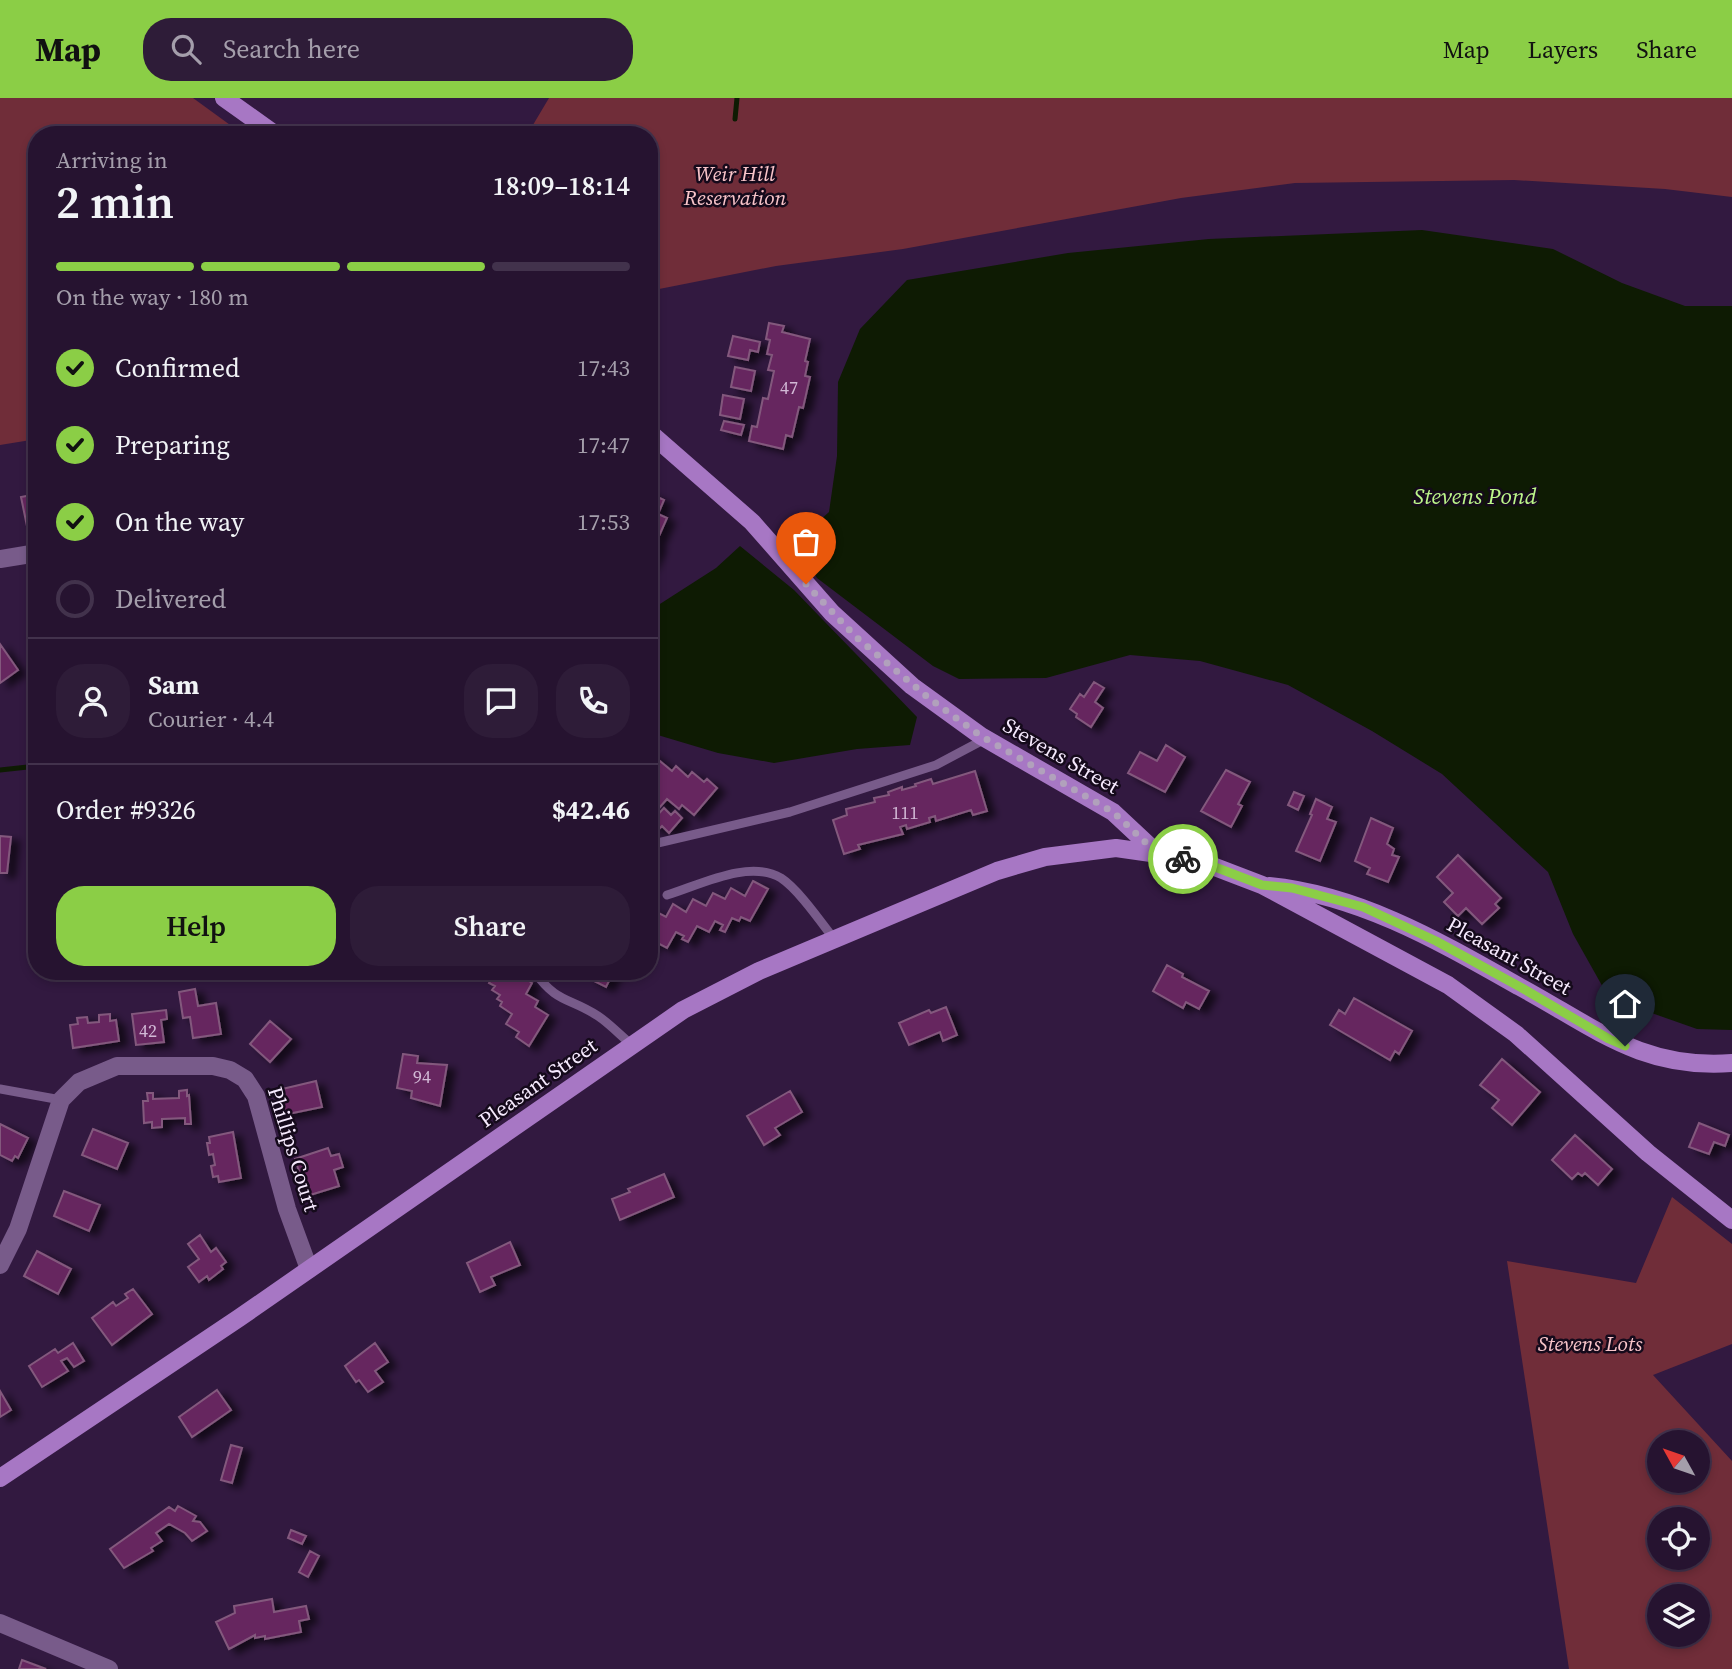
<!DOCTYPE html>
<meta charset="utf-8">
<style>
:root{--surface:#261330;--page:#2e1c38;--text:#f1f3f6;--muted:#a49eab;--line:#42324c;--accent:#8bce46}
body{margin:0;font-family:"Source Serif 4",serif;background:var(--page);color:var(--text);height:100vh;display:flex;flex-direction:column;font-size:26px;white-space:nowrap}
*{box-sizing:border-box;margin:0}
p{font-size:23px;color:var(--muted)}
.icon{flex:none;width:38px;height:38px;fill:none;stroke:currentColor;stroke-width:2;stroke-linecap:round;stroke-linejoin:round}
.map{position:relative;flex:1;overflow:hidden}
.sheet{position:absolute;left:28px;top:28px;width:630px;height:854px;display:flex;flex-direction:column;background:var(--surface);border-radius:28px;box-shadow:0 4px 10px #0003,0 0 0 2px var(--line)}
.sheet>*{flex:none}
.needle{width:46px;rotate:310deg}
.tools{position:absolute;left:1647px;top:1332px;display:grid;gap:14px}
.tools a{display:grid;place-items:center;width:63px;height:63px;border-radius:50%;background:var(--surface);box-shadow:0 4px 10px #0003,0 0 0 2px var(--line);font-size:35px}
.pin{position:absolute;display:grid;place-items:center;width:60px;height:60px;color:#fff;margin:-72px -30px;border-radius:50% 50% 50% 0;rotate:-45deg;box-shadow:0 0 7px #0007}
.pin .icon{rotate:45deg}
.courier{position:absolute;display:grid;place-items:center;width:70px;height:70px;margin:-35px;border:5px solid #8bce46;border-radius:50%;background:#fff;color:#222;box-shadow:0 2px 9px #0007}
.head em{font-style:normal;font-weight:600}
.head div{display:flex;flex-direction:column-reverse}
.head{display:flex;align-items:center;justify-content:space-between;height:119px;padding:0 28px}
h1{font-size:46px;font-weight:600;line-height:52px}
.bar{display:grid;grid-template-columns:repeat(4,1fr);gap:10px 7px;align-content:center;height:84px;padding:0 28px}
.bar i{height:9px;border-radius:5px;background:var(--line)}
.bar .active{background:var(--accent)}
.bar p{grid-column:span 4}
.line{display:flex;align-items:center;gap:18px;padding:0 28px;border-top:2px solid var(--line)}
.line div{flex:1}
.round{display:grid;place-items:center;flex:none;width:74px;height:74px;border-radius:28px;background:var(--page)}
ol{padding:0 28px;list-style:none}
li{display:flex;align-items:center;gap:21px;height:77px}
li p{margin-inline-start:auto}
li .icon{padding:7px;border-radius:50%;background:var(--accent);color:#111;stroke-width:4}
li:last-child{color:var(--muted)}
li i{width:38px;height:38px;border:4px solid var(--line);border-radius:50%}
.primary-button{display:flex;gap:14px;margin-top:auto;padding:14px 28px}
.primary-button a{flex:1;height:80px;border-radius:28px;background:var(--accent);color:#111;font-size:28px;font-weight:600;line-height:80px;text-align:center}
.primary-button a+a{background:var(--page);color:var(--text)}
header{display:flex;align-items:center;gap:42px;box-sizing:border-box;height:98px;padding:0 35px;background:var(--accent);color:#111}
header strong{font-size:33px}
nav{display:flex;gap:38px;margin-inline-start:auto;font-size:24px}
.search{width:490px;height:63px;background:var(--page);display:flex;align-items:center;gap:18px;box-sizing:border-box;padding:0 24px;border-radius:28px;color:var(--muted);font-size:26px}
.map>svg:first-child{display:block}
.green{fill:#702d39;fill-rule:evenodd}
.water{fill:#0e1b03}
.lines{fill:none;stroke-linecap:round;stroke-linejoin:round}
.stream{stroke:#0e1b03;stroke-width:5}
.building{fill:#66255f;stroke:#83597d;stroke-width:2;filter:url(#shadow)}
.lane{stroke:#785b8a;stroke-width:9}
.street{stroke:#785b8a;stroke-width:18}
.secondary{stroke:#a777c4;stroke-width:18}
.done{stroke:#b1a1bc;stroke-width:7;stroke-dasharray:0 12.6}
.route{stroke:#8bce46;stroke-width:9}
.labels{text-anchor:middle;stroke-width:5;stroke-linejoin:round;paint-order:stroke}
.number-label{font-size:18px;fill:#d2b9d6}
.park-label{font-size:21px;font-style:italic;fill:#fac5ca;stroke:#150a1b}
.street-label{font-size:21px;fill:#f6eafe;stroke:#150a1b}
.water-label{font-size:23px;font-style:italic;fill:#bcf68a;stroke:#150a1b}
</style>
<header>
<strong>Map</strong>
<div class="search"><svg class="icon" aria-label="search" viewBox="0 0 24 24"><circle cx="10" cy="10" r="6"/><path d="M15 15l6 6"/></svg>Search here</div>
<nav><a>Map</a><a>Layers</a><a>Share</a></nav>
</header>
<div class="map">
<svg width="1732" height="1571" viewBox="0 0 1732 1571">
<defs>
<filter id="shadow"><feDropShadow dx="8" dy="4.5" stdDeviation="3.5" flood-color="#0009"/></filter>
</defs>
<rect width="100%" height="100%" fill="#321940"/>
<path class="green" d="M 0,0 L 193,0 L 237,32 L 236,37 L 37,37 L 37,341 L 0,347 Z
M 549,0 L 1732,0 L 1732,99 L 1665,91 L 1514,82 L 1295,85 L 1181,100 L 903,151 L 776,168 L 649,193 L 649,37 L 527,37 Z
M 1672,1099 L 1732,1146 L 1732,1246 L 1653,1277 L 1732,1363 L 1732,1571 L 1569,1571 L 1507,1163 L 1636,1185 ZM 1698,1344 L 1698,1382 L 1659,1382 L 1659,1344 ZM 1659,1421 L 1698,1421 L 1698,1460 L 1659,1460 ZM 1659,1498 L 1698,1498 L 1698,1536 L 1659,1536 Z"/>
<path class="water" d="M 1422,132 L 1553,151 L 1622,185 L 1685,208 L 1732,208 L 1732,932 L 1697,931 L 1609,900 L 1573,836 L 1548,774 L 1442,676 L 1372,633 L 1288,587 L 1200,563 L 1130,557 L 1046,580 L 959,581 L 933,568 L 817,480 L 795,445 L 829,414 L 837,358 L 838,284 L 860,231 L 907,182 L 1068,155 L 1209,141 Z
M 740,448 L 794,492 L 917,619 L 910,647 L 857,651 L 774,665 L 718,655 L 651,635 L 649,513 L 716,470 Z"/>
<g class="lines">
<path class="stream" d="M 735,21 L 737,0
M 0,672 L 37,668"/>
</g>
<path class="building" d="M 769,225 L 784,228 L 782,234 L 810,241 L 805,263 L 808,264 L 805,278 L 810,279 L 803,310 L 799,309 L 792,339 L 786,337 L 783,351 L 749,343 L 752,328 L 757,329 L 763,300 L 768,301 L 774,273 L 768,272 L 772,257 L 767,256 L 770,242 L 766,241 Z
M 733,238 L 760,244 L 758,254 L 750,252 L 748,262 L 728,258 Z
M 735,269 L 755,273 L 751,293 L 731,289 Z
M 723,297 L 744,301 L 740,321 L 720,317 Z
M 724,323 L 744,327 L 741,337 L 721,332 Z
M 649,395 L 664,402 L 658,416 L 667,420 L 655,447 L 658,448 L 649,468 Z
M 37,396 L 37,431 L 28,433 L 21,399 Z
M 0,546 L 18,572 L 0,585 Z
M 1094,584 L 1104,590 L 1095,604 L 1103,610 L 1091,629 L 1076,619 L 1077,616 L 1070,611 L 1080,596 L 1084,599 Z
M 1166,647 L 1185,659 L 1165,694 L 1128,675 L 1140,654 L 1157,663 Z
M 649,654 L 672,673 L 676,668 L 688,679 L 692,674 L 704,684 L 707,681 L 717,690 L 694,717 L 682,707 L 679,711 L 667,701 L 660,709 L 655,705 L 658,701 L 651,695 L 649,697 Z
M 1226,672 L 1250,684 L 1238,706 L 1242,708 L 1231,729 L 1201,713 Z
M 975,673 L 987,713 L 973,717 L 971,712 L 936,723 L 935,718 L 929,720 L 930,724 L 907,731 L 906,727 L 900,729 L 903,736 L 858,747 L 860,751 L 844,756 L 833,722 L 847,717 L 846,711 L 875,704 L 874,700 L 889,697 L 888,694 L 902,689 L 902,692 L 916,688 L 915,686 L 931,681 L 933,686 Z
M 1294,694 L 1304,698 L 1298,712 L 1288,707 Z
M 1316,701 L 1332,709 L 1327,721 L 1336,724 L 1320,763 L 1296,753 L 1312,717 L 1310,716 Z
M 664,710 L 671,717 L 675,713 L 682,720 L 669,735 L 662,728 L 658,732 L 650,725 Z
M 1371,720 L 1393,730 L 1387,746 L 1394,751 L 1392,757 L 1399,759 L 1388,784 L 1367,776 L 1370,770 L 1355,763 Z
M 0,738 L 11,739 L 7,775 L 0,775 Z
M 1458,757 L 1501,800 L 1495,806 L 1499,810 L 1482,826 L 1466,810 L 1458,818 L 1444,804 L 1453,795 L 1437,779 Z
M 753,783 L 768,791 L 750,823 L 741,819 L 739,823 L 732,820 L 725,834 L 720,832 L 723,827 L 715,823 L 709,834 L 697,828 L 688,844 L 682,841 L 684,838 L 676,834 L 667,850 L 654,843 L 649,851 L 649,819 L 653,812 L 666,819 L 673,806 L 686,814 L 693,801 L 706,808 L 713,795 L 725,801 L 731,790 L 745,798 Z
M 1167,867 L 1183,876 L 1182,879 L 1209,893 L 1199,911 L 1186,904 L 1183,910 L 1153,893 Z
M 486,873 L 521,873 L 519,876 L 532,885 L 526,896 L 538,903 L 535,909 L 548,917 L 529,948 L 516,939 L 519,934 L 506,926 L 512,916 L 500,908 L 502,904 L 497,901 L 500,897 L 492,892 L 495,888 L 489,885 L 491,881 L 484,877 Z
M 594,873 L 614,873 L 606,889 L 590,881 Z
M 195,891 L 198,908 L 216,905 L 221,936 L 193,940 L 190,919 L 183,920 L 179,894 Z
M 1354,900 L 1412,933 L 1399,956 L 1395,953 L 1390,962 L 1330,927 L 1339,912 L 1345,916 Z
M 946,909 L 957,937 L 943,943 L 940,934 L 909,947 L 899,925 L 929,912 L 931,915 Z
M 166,912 L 167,921 L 161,922 L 164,944 L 136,947 L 132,916 Z
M 110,916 L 110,923 L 116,922 L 119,943 L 73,950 L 70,927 L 78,926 L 77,920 L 87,919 L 88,925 L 99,924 L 99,917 Z
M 270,923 L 291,941 L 270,964 L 250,946 Z
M 403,956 L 418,958 L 417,965 L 447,967 L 440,1008 L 411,1000 L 412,993 L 397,990 Z
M 1502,961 L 1540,994 L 1512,1027 L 1492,1010 L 1499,1002 L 1480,987 Z
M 316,983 L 322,1009 L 283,1017 L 278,992 Z
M 187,992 L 187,998 L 189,997 L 191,1026 L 185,1026 L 185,1020 L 162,1021 L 162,1029 L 152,1030 L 152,1024 L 144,1025 L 143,1003 L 148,1003 L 147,995 L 153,995 L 153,1001 L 179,1000 L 179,993 Z
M 790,993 L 802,1014 L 775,1030 L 780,1037 L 764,1047 L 747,1018 Z
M 1699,1025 L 1729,1037 L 1725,1048 L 1714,1044 L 1709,1056 L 1689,1049 Z
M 0,1026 L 28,1040 L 18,1060 L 15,1058 L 12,1063 L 0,1057 Z
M 93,1031 L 128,1045 L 117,1071 L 82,1057 Z
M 233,1034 L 241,1080 L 219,1084 L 218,1078 L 213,1079 L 211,1068 L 215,1067 L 213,1056 L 209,1057 L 207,1045 L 210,1045 L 209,1039 Z
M 1575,1037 L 1612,1071 L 1598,1087 L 1585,1075 L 1582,1078 L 1578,1075 L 1572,1081 L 1552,1062 Z
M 328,1050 L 331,1058 L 339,1056 L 343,1069 L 334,1072 L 339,1088 L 307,1098 L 295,1061 Z
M 664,1076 L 674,1099 L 620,1122 L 612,1101 L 630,1094 L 628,1091 Z
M 64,1093 L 100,1107 L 89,1133 L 54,1118 Z
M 200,1137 L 211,1154 L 216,1150 L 226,1164 L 221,1168 L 223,1171 L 209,1182 L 207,1178 L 199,1184 L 188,1169 L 199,1161 L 188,1146 Z
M 510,1144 L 520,1167 L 491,1179 L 495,1187 L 480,1194 L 467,1165 Z
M 37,1153 L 71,1171 L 58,1196 L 24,1178 Z
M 133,1191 L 152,1216 L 112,1247 L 92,1220 L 113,1204 L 116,1208 L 128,1200 L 125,1196 Z
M 73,1245 L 84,1263 L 74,1269 L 67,1260 L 61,1263 L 68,1273 L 42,1289 L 29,1268 L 55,1251 L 58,1255 Z
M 375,1245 L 388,1264 L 375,1273 L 383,1284 L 368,1294 L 359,1282 L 356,1284 L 345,1268 Z
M 217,1292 L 231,1312 L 192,1339 L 179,1319 Z
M 0,1293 L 11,1312 L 0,1319 Z
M 231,1347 L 242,1350 L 232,1385 L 221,1382 Z
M 178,1408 L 196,1418 L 193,1423 L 200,1424 L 207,1433 L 192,1443 L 185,1435 L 169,1426 L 156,1435 L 162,1443 L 151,1450 L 153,1453 L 124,1470 L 110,1451 L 169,1409 L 175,1413 Z
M 291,1432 L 306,1438 L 302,1446 L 288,1440 Z
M 310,1453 L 319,1458 L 308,1479 L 299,1474 Z
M 272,1501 L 274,1514 L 306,1508 L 309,1521 L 299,1523 L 301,1534 L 265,1541 L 265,1538 L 255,1540 L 255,1537 L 229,1551 L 216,1524 L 235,1515 L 234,1508 Z
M 22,1562 L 46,1571 L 19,1571 Z"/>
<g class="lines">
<path class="lane" d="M 649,747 L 790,714 L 936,667 L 985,641
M 667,797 C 700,787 749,761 781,780 C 798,791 821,824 834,841
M 534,873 C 557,906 569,899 598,918 C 610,926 621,938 632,947
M 0,991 L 61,1002"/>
<path class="street" d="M 0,461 L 37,455
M 0,1167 L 18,1131 L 61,1002 L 79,984 L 117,968 L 213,968 L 230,972 L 245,981 L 256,998 L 287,1111 L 309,1171
M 0,1525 L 109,1571"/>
<path class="secondary" d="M 224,0 L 276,37
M 649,334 L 752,424 L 832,515 L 912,588 L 981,638 L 1113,714 L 1158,756 L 1215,769 L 1262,787 L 1448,887 L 1516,936 L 1648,1055 L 1732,1122
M 1269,788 C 1361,797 1442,845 1520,889 C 1594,929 1642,972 1732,965
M 0,1380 L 239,1220 L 683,912 L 759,873 L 997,773 L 1045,759 L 1116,750 L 1158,756"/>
</g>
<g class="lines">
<path class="done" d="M 806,486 L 856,539 L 930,601 L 981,638 L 1113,714 L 1158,756 L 1183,761"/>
<path class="route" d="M 1183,761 L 1215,769 L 1262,787 L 1292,790 L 1363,809 L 1436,843 L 1522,890 L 1609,941 L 1625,948"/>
</g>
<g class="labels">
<g class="number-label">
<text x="789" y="296">47</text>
<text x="905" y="721">111</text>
<text x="148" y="939">42</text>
<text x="422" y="985">94</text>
</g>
<g class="park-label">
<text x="735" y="83">Weir Hill<tspan x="735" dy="24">Reservation</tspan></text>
<text x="1590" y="1253">Stevens Lots</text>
</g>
<g class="street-label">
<text transform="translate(1061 658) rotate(30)" y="7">Stevens Street</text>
<text transform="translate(1509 858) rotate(29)" y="7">Pleasant Street</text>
<text transform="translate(538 985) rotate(-35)" y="7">Pleasant Street</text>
<text transform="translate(293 1051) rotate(73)" y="7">Phillips Court</text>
</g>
<g class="water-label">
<text x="1475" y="406">Stevens Pond</text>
</g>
</g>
</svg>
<div class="tools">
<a><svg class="needle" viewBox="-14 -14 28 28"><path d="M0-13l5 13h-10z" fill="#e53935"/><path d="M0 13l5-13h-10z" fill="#a49eab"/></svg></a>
<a><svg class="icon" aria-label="locate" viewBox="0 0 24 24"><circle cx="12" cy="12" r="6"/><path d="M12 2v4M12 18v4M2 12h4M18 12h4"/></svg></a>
<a><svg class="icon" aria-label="layers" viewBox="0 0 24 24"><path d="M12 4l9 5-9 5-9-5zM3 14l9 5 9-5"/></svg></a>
</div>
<div class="pin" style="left:806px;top:486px;background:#ea580c"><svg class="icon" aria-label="bag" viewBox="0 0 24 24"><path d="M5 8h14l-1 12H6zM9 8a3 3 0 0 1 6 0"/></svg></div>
<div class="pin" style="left:1625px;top:948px;background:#1f2937"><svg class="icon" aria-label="home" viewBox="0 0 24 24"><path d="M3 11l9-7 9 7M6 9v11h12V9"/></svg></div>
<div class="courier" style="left:1183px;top:761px"><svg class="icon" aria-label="bike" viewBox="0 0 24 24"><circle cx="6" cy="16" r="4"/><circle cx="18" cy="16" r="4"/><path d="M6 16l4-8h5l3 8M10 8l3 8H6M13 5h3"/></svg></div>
<section class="sheet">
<div class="head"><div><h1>2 min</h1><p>Arriving in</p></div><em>18:09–18:14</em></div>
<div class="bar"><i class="active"></i><i class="active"></i><i class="active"></i><i></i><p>On the way · 180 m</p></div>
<ol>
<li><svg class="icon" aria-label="check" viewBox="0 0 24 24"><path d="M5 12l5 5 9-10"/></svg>Confirmed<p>17:43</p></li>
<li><svg class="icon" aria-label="check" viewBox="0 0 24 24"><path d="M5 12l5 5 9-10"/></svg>Preparing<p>17:47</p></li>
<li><svg class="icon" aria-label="check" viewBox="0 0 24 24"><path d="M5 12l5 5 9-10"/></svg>On the way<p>17:53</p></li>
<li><i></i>Delivered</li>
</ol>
<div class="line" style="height:126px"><a class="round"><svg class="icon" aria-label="person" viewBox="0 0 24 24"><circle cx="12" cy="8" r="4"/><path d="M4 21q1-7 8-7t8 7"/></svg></a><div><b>Sam</b><p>Courier · 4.4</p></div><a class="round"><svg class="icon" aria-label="chat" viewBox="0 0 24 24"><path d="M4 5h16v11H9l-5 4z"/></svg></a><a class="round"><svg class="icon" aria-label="phone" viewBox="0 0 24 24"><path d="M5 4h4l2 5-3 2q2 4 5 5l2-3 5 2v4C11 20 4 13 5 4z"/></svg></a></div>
<div class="line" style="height:91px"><div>Order #9326</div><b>$42.46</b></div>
<div class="primary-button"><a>Help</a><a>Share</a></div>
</section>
</div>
